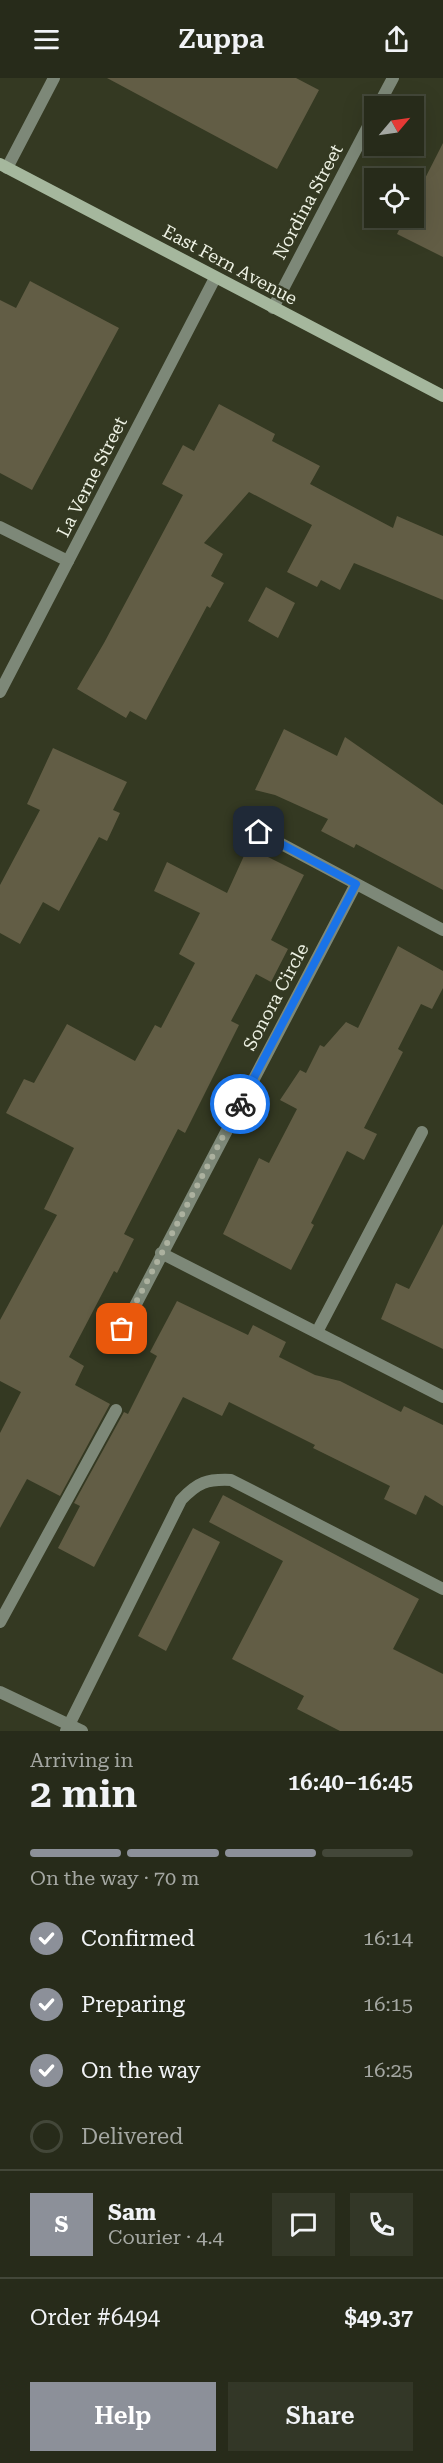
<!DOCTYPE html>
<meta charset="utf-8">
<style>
:root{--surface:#272b1a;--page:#333727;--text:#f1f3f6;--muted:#a4a7a2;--line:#434739;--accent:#8c9099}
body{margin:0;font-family:"Roboto Serif",serif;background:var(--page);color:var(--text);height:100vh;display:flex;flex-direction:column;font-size:22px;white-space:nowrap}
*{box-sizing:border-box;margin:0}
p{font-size:20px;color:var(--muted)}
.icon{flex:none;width:33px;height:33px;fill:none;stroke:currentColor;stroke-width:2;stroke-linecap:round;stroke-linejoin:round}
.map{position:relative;height:1653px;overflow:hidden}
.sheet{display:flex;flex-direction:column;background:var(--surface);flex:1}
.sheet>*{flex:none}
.needle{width:39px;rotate:61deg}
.controls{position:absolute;left:364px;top:18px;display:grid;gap:12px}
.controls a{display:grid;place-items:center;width:60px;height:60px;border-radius:0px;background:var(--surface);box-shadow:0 6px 24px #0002,0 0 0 2px var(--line);font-size:30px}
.pin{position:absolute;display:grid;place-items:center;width:51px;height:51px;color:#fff;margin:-26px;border-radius:12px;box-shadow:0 3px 9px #0006}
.courier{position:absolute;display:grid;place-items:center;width:60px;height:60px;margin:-30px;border:4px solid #1a73e8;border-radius:50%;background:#fff;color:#222;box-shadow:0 2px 8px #0007}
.overview em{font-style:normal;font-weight:600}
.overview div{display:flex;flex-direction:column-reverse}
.overview{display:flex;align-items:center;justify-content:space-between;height:102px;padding:0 30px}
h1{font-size:39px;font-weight:600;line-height:45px}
.bar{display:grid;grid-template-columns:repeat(4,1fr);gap:9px 6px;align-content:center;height:72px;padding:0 30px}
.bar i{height:8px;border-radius:4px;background:var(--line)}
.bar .selected{background:var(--accent)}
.bar p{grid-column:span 4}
.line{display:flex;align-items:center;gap:15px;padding:0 30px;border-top:2px solid var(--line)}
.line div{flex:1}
.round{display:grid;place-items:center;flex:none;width:63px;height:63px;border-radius:0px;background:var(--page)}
ol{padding:0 30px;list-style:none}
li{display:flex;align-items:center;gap:18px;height:66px}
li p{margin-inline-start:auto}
li .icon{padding:6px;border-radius:50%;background:var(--accent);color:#fff;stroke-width:4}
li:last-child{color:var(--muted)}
li i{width:33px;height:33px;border:3px solid var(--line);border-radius:50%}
.action{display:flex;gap:12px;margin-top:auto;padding:12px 30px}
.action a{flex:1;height:69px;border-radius:0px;background:var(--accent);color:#fff;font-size:24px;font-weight:600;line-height:69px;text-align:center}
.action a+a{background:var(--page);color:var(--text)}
header{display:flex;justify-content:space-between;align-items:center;height:78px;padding:0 30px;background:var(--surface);font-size:27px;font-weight:600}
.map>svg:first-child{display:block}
.building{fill:#625d45}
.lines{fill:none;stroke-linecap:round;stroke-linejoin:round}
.lane{stroke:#7d8878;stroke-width:12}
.street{stroke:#7d8878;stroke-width:12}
.secondary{stroke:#a5b79d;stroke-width:12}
.done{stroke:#acb19f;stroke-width:6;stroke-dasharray:0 10.8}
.route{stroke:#1a73e8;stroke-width:8}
.labels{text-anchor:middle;stroke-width:5;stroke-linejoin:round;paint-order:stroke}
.street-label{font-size:18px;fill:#edf1e3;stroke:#343922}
</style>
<header><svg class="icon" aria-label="menu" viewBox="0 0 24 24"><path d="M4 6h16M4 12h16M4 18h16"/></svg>Zuppa<svg class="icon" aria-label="share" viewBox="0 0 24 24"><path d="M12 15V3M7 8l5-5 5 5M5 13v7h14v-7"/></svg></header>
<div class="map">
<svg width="443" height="1653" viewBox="0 0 443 1653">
<rect width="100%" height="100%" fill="#343922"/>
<path class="building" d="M 107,0 L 296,0 L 319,12 L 277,91 Z
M 443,65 L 443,179 L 397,156 L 405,140 L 414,140 L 414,122 Z
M 30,203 L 119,250 L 32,412 L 0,395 L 0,222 L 16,230 Z
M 219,326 L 275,356 L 272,363 L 320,388 L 310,406 L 393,450 L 397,438 L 443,458 L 443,522 L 354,485 L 340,512 L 321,502 L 317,509 L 287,494 L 312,447 L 249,414 L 204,465 L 223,476 L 211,498 L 224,505 L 210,530 L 207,528 L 146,642 L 130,633 L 126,640 L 77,611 L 104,565 L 183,417 L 162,406 L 183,367 L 194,373 Z
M 266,509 L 295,525 L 278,560 L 248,543 Z
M 284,651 L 337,678 L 345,659 L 443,727 L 443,812 L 356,766 L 354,770 L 321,753 L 328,741 L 275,717 L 255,712 Z
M 53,670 L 127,704 L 113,732 L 120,735 L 107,763 L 99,759 L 59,833 L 43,824 L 20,866 L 0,855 L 0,807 L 40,732 L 27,726 Z
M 248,769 L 304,797 L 271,862 L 288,871 L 271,904 L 256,896 L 231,943 L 239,947 L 185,1055 L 178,1051 L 124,1156 L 134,1161 L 117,1195 L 114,1193 L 69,1279 L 84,1288 L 75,1307 L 110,1326 L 60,1418 L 27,1401 L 0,1450 L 0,1355 L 21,1314 L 0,1303 L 0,1242 L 57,1137 L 44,1131 L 74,1070 L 6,1035 L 24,1001 L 34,1005 L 67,946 L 135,983 L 155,947 L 161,950 L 195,885 L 179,876 L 200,835 L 154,813 L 167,784 L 227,815 Z
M 398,868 L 443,893 L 443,910 L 432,931 L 421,926 L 398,971 L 403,974 L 364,1050 L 377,1056 L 364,1082 L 347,1073 L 311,1145 L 314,1147 L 291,1192 L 223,1156 L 259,1080 L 269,1085 L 297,1031 L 280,1022 L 300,992 L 306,995 L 320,967 L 324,969 L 346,944 L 358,950 Z
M 443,1146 L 443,1271 L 381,1241 L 396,1205 L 409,1211 Z
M 177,1223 L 248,1257 L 253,1247 L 286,1264 L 279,1279 L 315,1297 L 340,1303 L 401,1334 L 404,1328 L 443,1347 L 443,1428 L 425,1417 L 416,1437 L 384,1421 L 390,1408 L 313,1370 L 315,1367 L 229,1324 L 222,1338 L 183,1319 L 94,1489 L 58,1470 L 80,1428 L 74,1425 L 124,1334 L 128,1336 L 157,1278 L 150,1274 Z
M 223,1417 L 419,1521 L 393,1571 L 443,1596 L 443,1653 L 340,1653 L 297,1631 L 304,1618 L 232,1581 L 283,1483 L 209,1444 Z
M 193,1450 L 220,1464 L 166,1573 L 138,1558 Z"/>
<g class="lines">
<path class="lane" d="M 7,90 L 54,0
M 0,449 L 68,483
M 0,1544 L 116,1332
M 66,1653 L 181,1422 C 198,1404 207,1401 231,1402 L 443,1511"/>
<path class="street" d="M 378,28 L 393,0
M 273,230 L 375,35
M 0,614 L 215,200
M 259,754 L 443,852
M 161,1175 L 443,1319
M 317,1254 L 422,1054
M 113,1270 L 356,806
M 0,1614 L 82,1653"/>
<path class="secondary" d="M 0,86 L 443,318"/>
</g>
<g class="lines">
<path class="done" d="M 122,1251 L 240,1026"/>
<path class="route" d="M 240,1026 L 356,806 L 259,754"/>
</g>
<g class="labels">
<g class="street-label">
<text transform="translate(308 124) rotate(-62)" y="6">Nordina Street</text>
<text transform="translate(230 187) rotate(28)" y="6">East Fern Avenue</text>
<text transform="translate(92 399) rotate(-63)" y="6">La Verne Street</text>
<text transform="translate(276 919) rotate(-62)" y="6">Sonora Circle</text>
</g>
</g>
</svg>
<div class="controls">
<a><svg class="needle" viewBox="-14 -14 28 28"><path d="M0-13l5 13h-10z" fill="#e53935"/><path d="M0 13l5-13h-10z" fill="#a4a7a2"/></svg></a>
<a><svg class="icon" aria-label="locate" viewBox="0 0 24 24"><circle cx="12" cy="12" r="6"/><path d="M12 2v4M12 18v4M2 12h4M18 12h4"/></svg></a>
</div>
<div class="pin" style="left:122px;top:1251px;background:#ea580c"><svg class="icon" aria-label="bag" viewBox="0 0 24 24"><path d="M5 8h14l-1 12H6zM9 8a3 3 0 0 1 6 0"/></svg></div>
<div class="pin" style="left:259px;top:754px;background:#1f2937"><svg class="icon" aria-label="home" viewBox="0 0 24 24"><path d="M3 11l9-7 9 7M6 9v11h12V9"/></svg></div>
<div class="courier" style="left:240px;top:1026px"><svg class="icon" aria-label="bike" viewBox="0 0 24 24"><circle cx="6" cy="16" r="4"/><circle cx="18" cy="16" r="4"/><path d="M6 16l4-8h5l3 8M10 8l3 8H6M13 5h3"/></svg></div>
</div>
<section class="sheet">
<div class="overview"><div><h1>2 min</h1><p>Arriving in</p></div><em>16:40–16:45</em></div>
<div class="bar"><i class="selected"></i><i class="selected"></i><i class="selected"></i><i></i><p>On the way · 70 m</p></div>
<ol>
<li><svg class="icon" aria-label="check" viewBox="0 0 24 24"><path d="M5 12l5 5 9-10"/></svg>Confirmed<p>16:14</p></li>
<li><svg class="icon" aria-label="check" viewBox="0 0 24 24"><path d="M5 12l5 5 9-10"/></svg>Preparing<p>16:15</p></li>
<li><svg class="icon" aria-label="check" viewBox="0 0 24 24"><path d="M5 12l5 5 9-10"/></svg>On the way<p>16:25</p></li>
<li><i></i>Delivered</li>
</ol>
<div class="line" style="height:108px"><b class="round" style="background:var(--accent);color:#fff">S</b><div><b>Sam</b><p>Courier · 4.4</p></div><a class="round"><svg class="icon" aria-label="chat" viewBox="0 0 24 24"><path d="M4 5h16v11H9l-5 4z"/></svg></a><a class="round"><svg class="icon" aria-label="phone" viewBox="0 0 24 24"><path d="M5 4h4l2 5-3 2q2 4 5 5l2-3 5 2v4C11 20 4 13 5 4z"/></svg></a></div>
<div class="line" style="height:78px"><div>Order #6494</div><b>$49.37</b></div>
<div class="action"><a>Help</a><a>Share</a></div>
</section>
